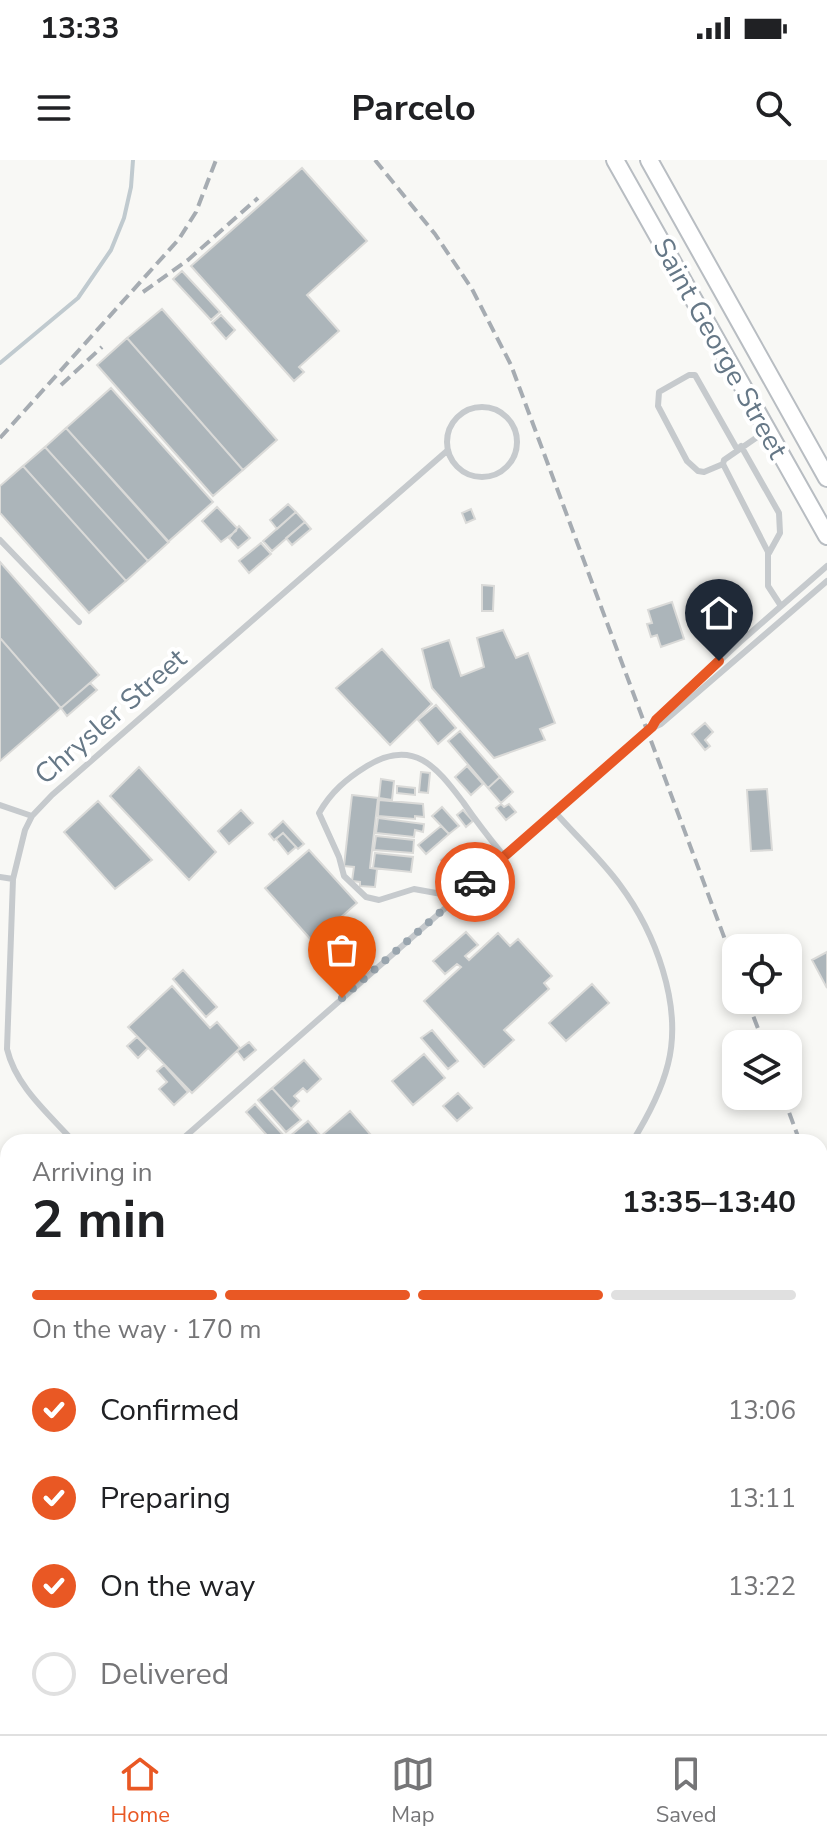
<!DOCTYPE html>
<meta charset="utf-8">
<style>
:root{--surface:#fff;--page:#f2f2f2;--text:#202124;--muted:#757577;--line:#e0e0e0;--accent:#e95824}
body{margin:0;font-family:"Nunito Sans",sans-serif;background:var(--page);color:var(--text);height:100vh;display:flex;flex-direction:column;font-size:30px;white-space:nowrap}
*{box-sizing:border-box;margin:0}
p{font-size:26px;color:var(--muted)}
.icon{flex:none;width:44px;height:44px;fill:none;stroke:currentColor;stroke-width:2;stroke-linecap:round;stroke-linejoin:round}
.map{position:relative;flex:1;overflow:hidden}
.drawer{position:absolute;left:0px;top:974px;width:828px;height:600px;display:flex;flex-direction:column;background:var(--surface);border-radius:24px 24px 0 0;box-shadow:0 4px 12px #0003}
.drawer>*{flex:none}
.buttons{position:absolute;left:722px;top:774px;display:grid;gap:16px}
.buttons a{display:grid;place-items:center;width:80px;height:80px;border-radius:16px;background:var(--surface);box-shadow:0 4px 12px #0003;font-size:40px}
.pin{position:absolute;display:grid;place-items:center;width:68px;height:68px;color:#fff;margin:-82px -34px;border-radius:50% 50% 50% 0;rotate:-45deg;box-shadow:0 0 8px #0007}
.pin .icon{rotate:45deg}
.courier{position:absolute;display:grid;place-items:center;width:80px;height:80px;margin:-40px;border:6px solid #e95824;border-radius:50%;background:#fff;color:#222;box-shadow:0 2px 10px #0007}
.overview em{font-style:normal;font-weight:700}
.overview div{display:flex;flex-direction:column-reverse}
.overview{display:flex;align-items:center;justify-content:space-between;height:136px;padding:0 32px}
h1{font-size:52px;font-weight:700;line-height:60px}
.bar{display:grid;grid-template-columns:repeat(4,1fr);gap:12px 8px;align-content:center;height:96px;padding:0 32px}
.bar i{height:10px;border-radius:6px;background:var(--line)}
.bar .current{background:var(--accent)}
.bar p{grid-column:span 4}
ol{padding:0 32px;list-style:none}
li{display:flex;align-items:center;gap:24px;height:88px}
li p{margin-inline-start:auto}
li .icon{padding:8px;border-radius:50%;background:var(--accent);color:#fff;stroke-width:4}
li:last-child{color:var(--muted)}
li i{width:44px;height:44px;border:4px solid var(--line);border-radius:50%}
.status{display:flex;justify-content:space-between;align-items:center;height:56px;padding:0 40px;background:var(--surface);direction:ltr}
.status svg{height:22px;fill:currentColor}
header{display:flex;justify-content:space-between;align-items:center;height:104px;padding:0 32px;background:var(--surface);font-size:36px;font-weight:700}
.tab-bar{display:flex;justify-content:space-around;align-items:center;height:112px;border-top:2px solid var(--line);background:var(--surface);font-size:22px;color:var(--muted)}
.tab-bar a{display:grid;justify-items:center;gap:4px}
.tab-bar .current{color:var(--accent)}
.map>svg:first-child{display:block}
.lines{fill:none;stroke-linecap:round;stroke-linejoin:round}
.stream{stroke:#c0cacf;stroke-width:4}
.building{fill:#acb5ba;stroke:#dadad8;stroke-width:2}
.secondary-casing{stroke:#b8bdc2;stroke-width:20}
.service{stroke:#c6cacd;stroke-width:6}
.secondary{stroke:#fff;stroke-width:16}
.rail{stroke:#a6acb2;stroke-width:4;stroke-dasharray:12 6;stroke-linecap:butt}
.done{stroke:#99a5ae;stroke-width:8;stroke-dasharray:0 14.4}
.route{stroke:#e95824;stroke-width:10}
.labels{text-anchor:middle;stroke-width:8;stroke-linejoin:round;paint-order:stroke}
.street-label{font-size:28px;fill:#667887;stroke:#fff}
</style>
<div class="status"><b>13:33</b><svg viewBox="0 0 49 12"><path d="M0 12V9h3v3zM5 12V6h3v6zM10 12V3h3v9zM15 12V0h3v12zM26 1h20v11H26zM47 4h2v5h-2z"/></svg></div>
<header><svg class="icon" aria-label="menu" viewBox="0 0 24 24"><path d="M4 6h16M4 12h16M4 18h16"/></svg>Parcelo<svg class="icon" aria-label="search" viewBox="0 0 24 24"><circle cx="10" cy="10" r="6"/><path d="M15 15l6 6"/></svg></header>
<div class="map">
<svg width="827" height="1574" viewBox="0 0 827 1574">
<rect width="100%" height="100%" fill="#f8f8f5"/>
<g class="lines">
<path class="stream" d="M 0,203 L 78,138 L 111,90 L 124,58 L 131,27 L 133,0"/>
</g>
<path class="building" d="M 302,8 L 367,81 L 307,135 L 339,171 L 299,207 L 304,212 L 294,221 L 191,106 Z
M 182,111 L 220,152 L 211,160 L 173,119 Z
M 162,149 L 277,280 L 243,310 L 127,178 Z
M 221,155 L 235,170 L 226,179 L 212,163 Z
M 127,178 L 243,310 L 213,336 L 97,205 Z
M 111,228 L 213,342 L 168,382 L 66,268 Z
M 66,268 L 169,382 L 148,401 L 45,287 Z
M 45,287 L 148,401 L 126,421 L 23,306 Z
M 23,306 L 126,421 L 89,453 L 0,353 L 0,326 Z
M 288,344 L 296,352 L 277,369 L 270,360 Z
M 217,347 L 237,368 L 236,371 L 221,382 L 202,361 Z
M 471,349 L 475,359 L 466,363 L 462,353 Z
M 296,352 L 305,362 L 272,391 L 263,381 Z
M 305,362 L 311,369 L 292,385 L 286,378 Z
M 239,366 L 250,378 L 238,388 L 229,378 Z
M 261,383 L 271,394 L 249,413 L 239,401 Z
M 0,402 L 99,515 L 61,548 L 0,478 Z
M 482,425 L 494,426 L 493,451 L 482,451 Z
M 672,442 L 684,479 L 661,487 L 657,475 L 651,477 L 647,464 L 652,463 L 648,450 Z
M 503,470 L 516,498 L 528,493 L 555,563 L 540,569 L 545,580 L 494,598 L 432,528 L 422,489 L 449,480 L 461,516 L 484,507 L 477,478 Z
M 0,478 L 61,548 L 0,601 Z
M 382,489 L 432,544 L 390,585 L 336,528 Z
M 90,523 L 97,530 L 67,556 L 61,548 Z
M 436,545 L 456,568 L 438,584 L 418,560 Z
M 705,563 L 713,572 L 705,580 L 710,586 L 705,590 L 692,574 Z
M 460,571 L 500,617 L 488,628 L 448,581 Z
M 467,606 L 483,624 L 471,635 L 455,617 Z
M 139,607 L 216,692 L 189,720 L 110,636 Z
M 421,612 L 430,613 L 428,633 L 419,632 Z
M 500,617 L 513,632 L 501,643 L 488,628 Z
M 381,619 L 394,621 L 392,640 L 379,638 Z
M 397,626 L 415,628 L 415,635 L 397,633 Z
M 767,629 L 772,690 L 751,691 L 747,630 Z
M 352,635 L 378,638 L 370,708 L 377,709 L 375,727 L 360,726 L 360,722 L 352,721 L 354,707 L 344,706 Z
M 379,640 L 423,644 L 424,657 L 415,656 L 415,659 L 378,656 Z
M 98,641 L 152,700 L 115,729 L 64,672 Z
M 501,644 L 504,647 L 509,644 L 516,652 L 506,660 L 496,648 Z
M 442,647 L 459,666 L 449,674 L 432,656 Z
M 241,650 L 253,663 L 229,684 L 218,671 Z
M 463,650 L 473,661 L 466,667 L 457,655 Z
M 378,658 L 424,664 L 423,672 L 415,670 L 414,677 L 376,673 Z
M 283,661 L 304,684 L 298,689 L 283,673 L 274,680 L 269,674 Z
M 441,666 L 449,674 L 426,694 L 418,685 Z
M 283,673 L 296,687 L 288,694 L 276,679 Z
M 376,676 L 414,680 L 413,693 L 374,690 Z
M 309,690 L 357,743 L 313,782 L 265,728 Z
M 451,692 L 462,705 L 453,713 L 441,700 Z
M 375,693 L 413,697 L 411,712 L 373,708 Z
M 466,772 L 478,785 L 465,796 L 469,800 L 498,773 L 510,786 L 518,779 L 552,816 L 544,823 L 549,829 L 504,870 L 514,880 L 484,907 L 424,841 L 461,807 L 457,804 L 445,814 L 433,801 Z
M 827,792 L 827,828 L 812,800 Z
M 183,810 L 217,847 L 206,857 L 173,819 Z
M 592,824 L 609,843 L 566,881 L 549,863 Z
M 172,826 L 210,868 L 217,862 L 240,888 L 192,933 L 128,867 Z
M 432,870 L 458,901 L 448,909 L 421,878 Z
M 137,877 L 148,888 L 138,898 L 127,886 Z
M 249,882 L 256,890 L 244,900 L 237,891 Z
M 424,894 L 445,918 L 413,945 L 392,921 Z
M 304,900 L 321,919 L 307,932 L 303,928 L 294,936 L 299,941 L 291,949 L 272,928 Z
M 164,905 L 188,932 L 174,945 L 159,929 L 167,922 L 157,911 Z
M 272,928 L 301,960 L 286,972 L 258,940 Z
M 458,933 L 472,948 L 457,961 L 443,946 Z
M 255,944 L 285,977 L 279,982 L 273,982 L 246,952 Z
M 350,951 L 377,982 L 326,982 L 321,976 Z
M 308,961 L 326,982 L 283,982 Z
M 8,1029 L 8,1063 L 0,1070 L 0,1036 Z
M 8,1300 L 8,1350 L 0,1357 L 0,1307 Z
M 0,1506 L 8,1515 L 8,1541 L 4,1545 L 8,1549 L 8,1566 L 24,1566 L 29,1572 L 27,1574 L 0,1574 Z
M 248,1566 L 266,1566 L 268,1568 L 261,1574 L 255,1574 Z"/>
<g class="lines">
<g class="secondary-casing">
<path id="secondary" d="M 615,0 L 827,376
M 649,0 L 827,318"/>
</g>
<path class="service" d="M447 282a35 35 0 1 1 70 0a35 35 0 1 1-70 0Z
M 766,271 L 724,300 L 723,304 L 768,392 L 768,426 L 781,446
M 741,286 L 779,353 L 780,373 L 769,393
M 723,304 L 704,312 L 698,311 L 687,301 L 658,246 L 659,232 L 689,215 L 695,215 L 737,289
M 0,380 L 79,462
M 652,567 L 656,560 L 740,482 L 827,406
M 0,645 L 32,656
M 555,652 C 576,676 601,699 620,725 C 655,772 683,845 668,904 C 661,932 647,958 632,982
M 0,717 L 13,719
M 458,737 L 414,729 L 379,740 L 366,737 L 344,716 L 339,697 L 319,653 C 331,632 346,619 367,606 C 414,577 437,608 463,642 C 476,661 490,679 504,696
M 74,982 C 49,954 16,927 7,889 L 13,719 L 25,670 L 32,656 L 52,635 L 448,290
M 179,982 L 648,570 L 661,564 L 827,421
M 0,1143 L 8,1136
M 820,1422 L 827,1441
M 0,1466 L 8,1475
M 88,1566 L 95,1574
M 297,1566 L 310,1574
M 573,1566 L 580,1574
M 103,1574 L 112,1566"/>
<use href="#secondary" class="secondary"/>
<path class="rail" d="M 375,0 L 435,74 L 472,129 L 511,205 L 736,809
M 143,132 L 188,100 L 258,38
M 61,225 L 102,187
M 0,278 L 179,79 L 196,52 L 216,0
M 747,840 L 764,884
M 783,936 L 800,982
M 820,1037 L 827,1056"/>
</g>
<g class="lines">
<path class="done" d="M 342,838 L 475,722"/>
<path class="route" d="M 475,722 L 652,567 L 656,560 L 719,501"/>
</g>
<g class="labels">
<g class="street-label">
<text transform="translate(721 188) rotate(61)" y="10">Saint George Street</text>
<text transform="translate(110 556) rotate(-41)" y="10">Chrysler Street</text>
</g>
</g>
</svg>
<div class="buttons">
<a><svg class="icon" aria-label="locate" viewBox="0 0 24 24"><circle cx="12" cy="12" r="6"/><path d="M12 2v4M12 18v4M2 12h4M18 12h4"/></svg></a>
<a><svg class="icon" aria-label="layers" viewBox="0 0 24 24"><path d="M12 4l9 5-9 5-9-5zM3 14l9 5 9-5"/></svg></a>
</div>
<div class="pin" style="left:342px;top:838px;background:#ea580c"><svg class="icon" aria-label="bag" viewBox="0 0 24 24"><path d="M5 8h14l-1 12H6zM9 8a3 3 0 0 1 6 0"/></svg></div>
<div class="pin" style="left:719px;top:501px;background:#1f2937"><svg class="icon" aria-label="home" viewBox="0 0 24 24"><path d="M3 11l9-7 9 7M6 9v11h12V9"/></svg></div>
<div class="courier" style="left:475px;top:722px"><svg class="icon" aria-label="car" viewBox="0 0 24 24"><path d="M5 17H2v-5l4-1 3-4h7l3 4 3 1v5h-3M9 17h6M6 11h13"/><circle cx="7" cy="17" r="2"/><circle cx="17" cy="17" r="2"/></svg></div>
<section class="drawer">
<div class="overview"><div><h1>2 min</h1><p>Arriving in</p></div><em>13:35–13:40</em></div>
<div class="bar"><i class="current"></i><i class="current"></i><i class="current"></i><i></i><p>On the way · 170 m</p></div>
<ol>
<li><svg class="icon" aria-label="check" viewBox="0 0 24 24"><path d="M5 12l5 5 9-10"/></svg>Confirmed<p>13:06</p></li>
<li><svg class="icon" aria-label="check" viewBox="0 0 24 24"><path d="M5 12l5 5 9-10"/></svg>Preparing<p>13:11</p></li>
<li><svg class="icon" aria-label="check" viewBox="0 0 24 24"><path d="M5 12l5 5 9-10"/></svg>On the way<p>13:22</p></li>
<li><i></i>Delivered</li>
</ol>
</section>
</div>
<nav class="tab-bar">
<a class="current"><svg class="icon" aria-label="home" viewBox="0 0 24 24"><path d="M3 11l9-7 9 7M6 9v11h12V9"/></svg>Home</a>
<a><svg class="icon" aria-label="map" viewBox="0 0 24 24"><path d="M3 6l6-2 6 2 6-2v14l-6 2-6-2-6 2zM9 4v14M15 6v14"/></svg>Map</a>
<a><svg class="icon" aria-label="saved" viewBox="0 0 24 24"><path d="M7 4h10v16l-5-4-5 4z"/></svg>Saved</a>
</nav>
